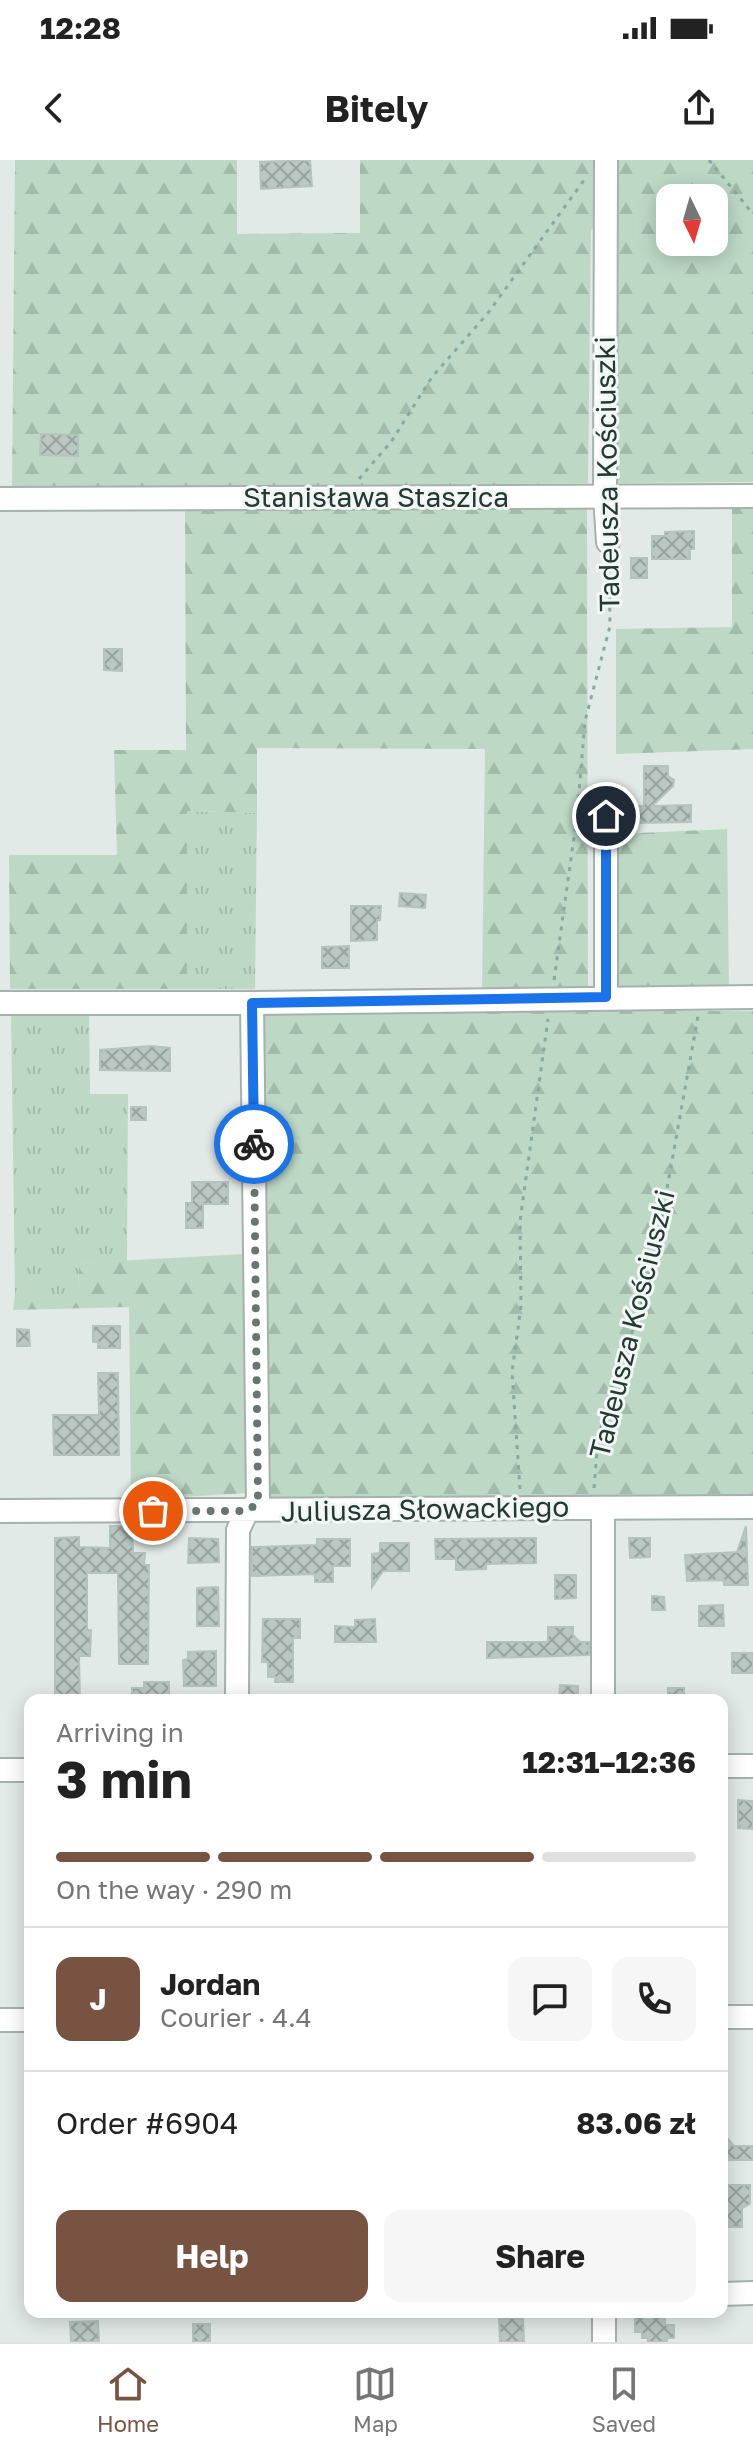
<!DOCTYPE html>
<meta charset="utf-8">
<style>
:root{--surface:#fff;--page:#f6f6f6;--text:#222;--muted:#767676;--line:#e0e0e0;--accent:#785342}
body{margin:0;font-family:"Golos Text",sans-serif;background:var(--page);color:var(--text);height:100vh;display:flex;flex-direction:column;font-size:30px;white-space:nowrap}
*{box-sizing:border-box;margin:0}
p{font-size:26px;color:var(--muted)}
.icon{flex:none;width:44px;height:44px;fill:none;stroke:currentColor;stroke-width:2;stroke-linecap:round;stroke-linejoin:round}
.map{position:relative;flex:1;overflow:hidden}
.sheet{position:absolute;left:24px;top:1534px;width:704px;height:624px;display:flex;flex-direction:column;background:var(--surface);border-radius:16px;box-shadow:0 4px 20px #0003}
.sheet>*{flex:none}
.needle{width:52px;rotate:175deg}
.fabs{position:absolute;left:656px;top:24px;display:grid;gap:16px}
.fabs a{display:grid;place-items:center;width:72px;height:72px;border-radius:16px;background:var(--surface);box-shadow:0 4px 20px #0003;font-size:40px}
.pin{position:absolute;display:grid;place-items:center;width:68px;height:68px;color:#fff;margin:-34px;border:4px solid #fff;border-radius:50%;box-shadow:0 2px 8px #0007}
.courier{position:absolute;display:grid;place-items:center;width:80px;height:80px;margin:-40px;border:6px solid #1a73e8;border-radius:50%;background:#fff;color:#222;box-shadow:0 2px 10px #0007}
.headline em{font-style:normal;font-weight:700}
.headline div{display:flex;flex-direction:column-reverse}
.headline{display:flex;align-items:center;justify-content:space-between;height:136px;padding:0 32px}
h1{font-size:52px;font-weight:700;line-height:60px}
.bar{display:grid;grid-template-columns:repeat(4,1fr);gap:12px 8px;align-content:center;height:96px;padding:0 32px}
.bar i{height:10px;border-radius:6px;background:var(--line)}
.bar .on{background:var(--accent)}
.bar p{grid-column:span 4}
.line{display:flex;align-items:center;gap:20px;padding:0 32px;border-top:2px solid var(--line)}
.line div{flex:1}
.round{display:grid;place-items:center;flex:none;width:84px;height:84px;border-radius:16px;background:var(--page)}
.cta{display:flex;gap:16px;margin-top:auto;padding:16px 32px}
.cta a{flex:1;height:92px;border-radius:16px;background:var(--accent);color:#fff;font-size:32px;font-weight:700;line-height:92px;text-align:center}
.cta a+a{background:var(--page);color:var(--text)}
.status{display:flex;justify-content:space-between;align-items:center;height:56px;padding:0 40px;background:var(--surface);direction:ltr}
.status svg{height:22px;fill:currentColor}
header{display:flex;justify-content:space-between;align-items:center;height:104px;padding:0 32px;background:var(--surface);font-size:36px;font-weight:700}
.tabs{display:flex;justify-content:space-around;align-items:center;height:112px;border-top:2px solid var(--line);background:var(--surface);font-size:22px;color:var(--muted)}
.tabs a{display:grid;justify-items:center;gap:4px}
.tabs .on{color:var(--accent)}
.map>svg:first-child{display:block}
.grass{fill:url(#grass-tufts)}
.forest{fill:url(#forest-firs);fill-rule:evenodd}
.building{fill:url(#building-cross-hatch);stroke:#b5c3be;stroke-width:2}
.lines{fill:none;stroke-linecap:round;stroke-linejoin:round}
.minor-casing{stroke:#a5b1ae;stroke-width:26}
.path{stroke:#86aaa1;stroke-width:3;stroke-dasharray:4 6;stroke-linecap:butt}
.minor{stroke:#fff;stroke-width:22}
.done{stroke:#667773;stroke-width:8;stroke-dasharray:0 14.4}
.route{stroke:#1a73e8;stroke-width:10}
.labels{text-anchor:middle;stroke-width:6;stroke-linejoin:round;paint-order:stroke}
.street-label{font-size:28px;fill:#243934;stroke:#f2f7f5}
</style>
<div class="status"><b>12:28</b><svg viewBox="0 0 49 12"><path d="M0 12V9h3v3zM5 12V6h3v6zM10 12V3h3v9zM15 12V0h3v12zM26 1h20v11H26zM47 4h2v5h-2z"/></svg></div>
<header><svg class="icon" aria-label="back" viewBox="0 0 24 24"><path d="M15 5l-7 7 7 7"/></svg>Bitely<svg class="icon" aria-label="share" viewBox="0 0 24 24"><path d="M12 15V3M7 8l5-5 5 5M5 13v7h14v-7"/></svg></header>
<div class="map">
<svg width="753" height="2182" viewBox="0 0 753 2182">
<defs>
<pattern id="grass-tufts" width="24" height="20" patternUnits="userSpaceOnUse" patternTransform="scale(2)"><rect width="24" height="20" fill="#bdd9c6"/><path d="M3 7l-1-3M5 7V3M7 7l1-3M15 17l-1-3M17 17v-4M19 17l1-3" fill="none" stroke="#a2bbab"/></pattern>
<pattern id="forest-firs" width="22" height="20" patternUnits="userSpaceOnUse" patternTransform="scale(2)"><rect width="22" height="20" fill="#bdd9c6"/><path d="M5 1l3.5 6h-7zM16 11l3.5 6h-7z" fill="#a2bbab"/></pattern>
<pattern id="building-cross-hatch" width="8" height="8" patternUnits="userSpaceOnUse" patternTransform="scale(2)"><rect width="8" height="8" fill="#bac7c3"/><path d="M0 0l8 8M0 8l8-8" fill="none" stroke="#97a39f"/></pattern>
</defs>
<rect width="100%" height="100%" fill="#e2eae7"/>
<path class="grass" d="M 187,651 L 257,653 L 255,829 L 187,829 Z
M 89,851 L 90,934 L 128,934 L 127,1101 L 79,1103 L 78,1134 L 15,1134 L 11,854 Z"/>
<path class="forest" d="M 15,0 L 237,0 L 237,74 L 360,73 L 360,0 L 601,0 L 601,69 L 591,69 L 588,323 L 12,331 Z
M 617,0 L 753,0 L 753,322 L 618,323 ZM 670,38 L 714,38 L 714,82 L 670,82 Z
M 732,343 L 753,343 L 753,589 L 616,594 L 616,469 L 732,467 Z
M 587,345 L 588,832 L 482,832 L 485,589 L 257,588 L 257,653 L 187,651 L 187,829 L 10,829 L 9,695 L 117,695 L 114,590 L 186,590 L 185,349 Z
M 727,669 L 729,830 L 617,831 L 617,674 Z
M 262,850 L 753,851 L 753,1337 L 267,1342 Z
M 244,1094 L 247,1333 L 131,1340 L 129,1147 L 13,1150 L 15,1134 L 78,1134 L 79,1103 Z"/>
<path class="building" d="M 310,0 L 312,26 L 261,29 L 260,2 Z
M 41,274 L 78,275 L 78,296 L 40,295 Z
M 694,371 L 694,389 L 690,389 L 690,399 L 652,399 L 652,376 L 665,376 L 665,372 Z
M 631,398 L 647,398 L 647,418 L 631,418 Z
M 104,489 L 122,489 L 122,511 L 104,510 Z
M 644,606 L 668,606 L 668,616 L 674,620 L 673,626 L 652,646 L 691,645 L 691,662 L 636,663 L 636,646 L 644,646 Z
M 400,733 L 426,735 L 425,748 L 399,746 Z
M 351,746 L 381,746 L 380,760 L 377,760 L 377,780 L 351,781 Z
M 349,786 L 349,808 L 322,808 L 322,787 Z
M 151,886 L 170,888 L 170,911 L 100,910 L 100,890 Z
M 131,947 L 146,947 L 146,960 L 131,960 Z
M 192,1022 L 228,1022 L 228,1044 L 203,1044 L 203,1068 L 186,1068 L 186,1043 L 192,1043 Z
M 93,1166 L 120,1166 L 120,1188 L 98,1188 L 98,1182 L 93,1182 Z
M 17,1169 L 29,1170 L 30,1186 L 17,1186 Z
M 98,1213 L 118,1213 L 119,1295 L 54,1295 L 53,1255 L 99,1255 Z
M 110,1366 L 132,1366 L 133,1393 L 145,1393 L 144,1405 L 149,1405 L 148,1504 L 119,1504 L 118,1413 L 87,1413 L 87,1470 L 91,1470 L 90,1496 L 79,1496 L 80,1540 L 63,1540 L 63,1537 L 55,1537 L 55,1378 L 79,1377 L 79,1387 L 110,1388 Z
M 746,1366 L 748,1425 L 724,1425 L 724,1420 L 687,1421 L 685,1395 L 737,1392 Z
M 189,1378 L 218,1379 L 219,1402 L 188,1403 Z
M 536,1378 L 536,1403 L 486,1404 L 486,1409 L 456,1410 L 456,1399 L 436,1399 L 435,1379 Z
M 629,1378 L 650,1378 L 650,1397 L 630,1398 Z
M 317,1379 L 350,1379 L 350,1406 L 333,1406 L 333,1422 L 315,1422 L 315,1414 L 252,1416 L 252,1387 L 317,1385 Z
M 380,1383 L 409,1383 L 409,1411 L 383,1411 L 372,1427 L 372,1394 L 380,1393 Z
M 555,1415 L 576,1415 L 576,1438 L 555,1439 Z
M 218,1427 L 219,1466 L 197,1466 L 197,1428 Z
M 652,1436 L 664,1437 L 665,1450 L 652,1450 Z
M 723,1445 L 724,1466 L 699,1466 L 699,1446 Z
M 263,1459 L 300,1459 L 300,1478 L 293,1478 L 293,1522 L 275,1522 L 275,1517 L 268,1517 L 268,1502 L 262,1502 Z
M 375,1459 L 376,1482 L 335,1482 L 335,1466 L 355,1467 L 355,1460 Z
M 548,1467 L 573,1467 L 573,1475 L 580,1482 L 589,1482 L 589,1495 L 487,1498 L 487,1482 L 548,1482 Z
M 216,1491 L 216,1526 L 184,1526 L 183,1500 L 188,1499 L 188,1492 Z
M 732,1493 L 753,1493 L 753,1513 L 732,1513 Z
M 144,1522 L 169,1522 L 169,1535 L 164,1535 L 164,1540 L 132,1540 L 132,1528 L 144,1528 Z
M 560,1525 L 578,1526 L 578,1540 L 559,1540 Z
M 668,1528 L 684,1528 L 684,1540 L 668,1540 Z
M 738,1640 L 753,1641 L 753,1669 L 738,1668 Z
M 722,1972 L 734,1986 L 753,1986 L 753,2000 L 722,2000 Z
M 722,2025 L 750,2025 L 750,2044 L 742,2048 L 742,2067 L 722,2067 Z
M 635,2153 L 665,2155 L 665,2165 L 674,2165 L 674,2178 L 667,2178 L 667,2182 L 648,2182 L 648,2178 L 642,2178 L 642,2172 L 635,2172 Z
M 499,2158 L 523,2158 L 524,2182 L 500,2182 Z
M 98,2161 L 99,2182 L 71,2182 L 70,2162 Z
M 193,2164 L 210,2164 L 210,2182 L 193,2182 Z"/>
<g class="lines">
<g class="minor-casing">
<path id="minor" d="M 606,0 L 605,336 L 608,382
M 0,339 L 753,336
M 606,656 L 606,837
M 0,843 L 252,843 L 753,837
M 0,1351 L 753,1347
M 237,1540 L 238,1370 L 247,1351 L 258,1343 L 252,843
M 603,1540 L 603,1348
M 722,1606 L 753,1606
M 0,1610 L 30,1610
M 722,1857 L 753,1857
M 0,1860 L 30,1860
M 722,2134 L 753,2133
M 604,2152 L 604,2182"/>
</g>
<path class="path" d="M 709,0 L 753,54
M 359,319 L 391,282 L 432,217 L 488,153 L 587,16
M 589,656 L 577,656 L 585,561 L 610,466 L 609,398
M 554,820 L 577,656
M 594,1328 L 598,1280 L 610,1232 L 637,1159 L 656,1090 L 698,856
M 520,1329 L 512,1212 L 521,1146 L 520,1061 L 548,859"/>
<use href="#minor" class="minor"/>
</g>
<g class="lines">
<path class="done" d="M 153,1351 L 247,1351 L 258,1343 L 254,984"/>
<path class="route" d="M 254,984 L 252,843 L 606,837 L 606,656"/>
</g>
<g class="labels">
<g class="street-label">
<text transform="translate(607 314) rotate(-91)" y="10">Tadeusza Kościuszki</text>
<text x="376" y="347">Stanisława Staszica</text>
<text transform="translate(632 1164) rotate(-76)" y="10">Tadeusza Kościuszki</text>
<text transform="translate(425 1349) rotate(-1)" y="10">Juliusza Słowackiego</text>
</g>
</g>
</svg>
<div class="fabs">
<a><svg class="needle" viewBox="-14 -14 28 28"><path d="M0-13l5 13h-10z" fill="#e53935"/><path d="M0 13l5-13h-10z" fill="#767676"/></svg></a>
</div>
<div class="pin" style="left:153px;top:1351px;background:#ea580c"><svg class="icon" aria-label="bag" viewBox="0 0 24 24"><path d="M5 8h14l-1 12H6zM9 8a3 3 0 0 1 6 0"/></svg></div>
<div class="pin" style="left:606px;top:656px;background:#1f2937"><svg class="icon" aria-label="home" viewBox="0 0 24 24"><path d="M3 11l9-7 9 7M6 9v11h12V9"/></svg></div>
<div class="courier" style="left:254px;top:984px"><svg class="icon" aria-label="bike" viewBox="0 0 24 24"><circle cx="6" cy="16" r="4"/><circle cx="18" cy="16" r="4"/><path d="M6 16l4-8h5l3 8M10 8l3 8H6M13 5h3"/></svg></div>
<section class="sheet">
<div class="headline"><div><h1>3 min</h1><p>Arriving in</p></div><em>12:31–12:36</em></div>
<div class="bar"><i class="on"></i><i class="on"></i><i class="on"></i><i></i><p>On the way · 290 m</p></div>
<div class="line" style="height:144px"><b class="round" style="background:var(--accent);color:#fff">J</b><div><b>Jordan</b><p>Courier · 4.4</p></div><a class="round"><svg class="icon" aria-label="chat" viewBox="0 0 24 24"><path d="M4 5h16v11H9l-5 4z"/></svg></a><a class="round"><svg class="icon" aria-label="phone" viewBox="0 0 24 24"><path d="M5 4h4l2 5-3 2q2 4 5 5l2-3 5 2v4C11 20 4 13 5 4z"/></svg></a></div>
<div class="line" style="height:104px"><div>Order #6904</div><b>83.06 zł</b></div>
<div class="cta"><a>Help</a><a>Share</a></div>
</section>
</div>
<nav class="tabs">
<a class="on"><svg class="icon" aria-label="home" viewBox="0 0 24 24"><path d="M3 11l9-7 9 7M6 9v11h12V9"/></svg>Home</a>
<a><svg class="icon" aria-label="map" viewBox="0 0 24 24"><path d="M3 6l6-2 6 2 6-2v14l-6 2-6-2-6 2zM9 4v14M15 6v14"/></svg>Map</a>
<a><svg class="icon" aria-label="saved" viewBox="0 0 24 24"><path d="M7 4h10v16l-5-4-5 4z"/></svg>Saved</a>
</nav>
